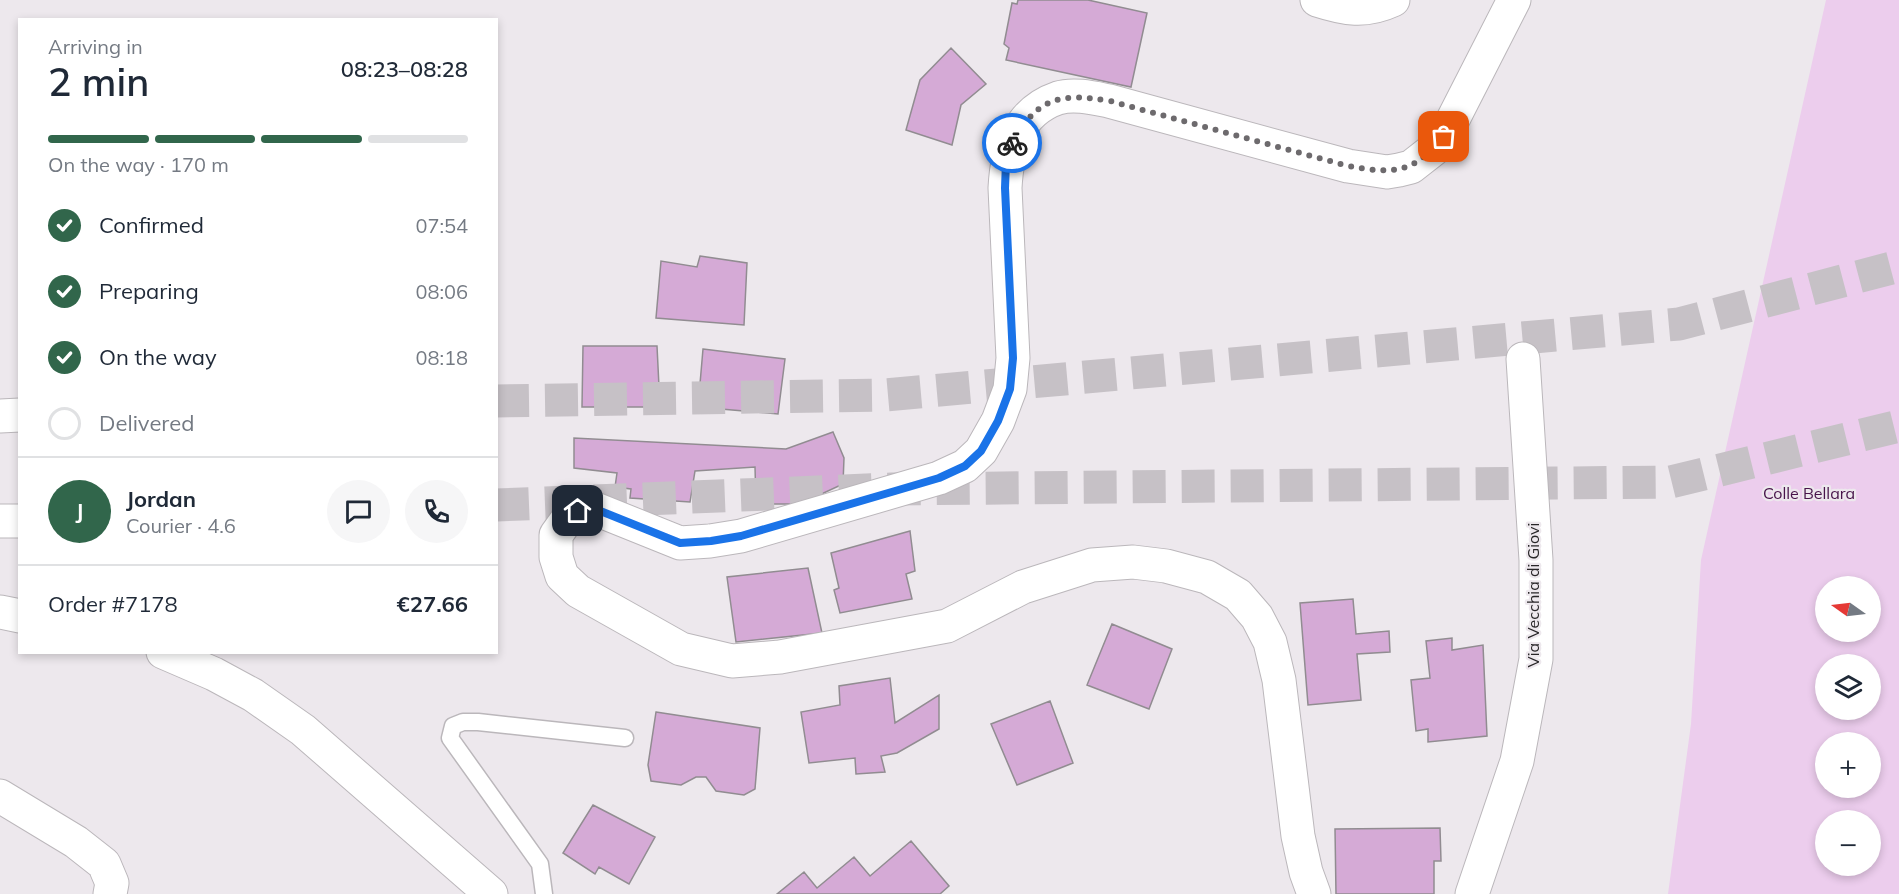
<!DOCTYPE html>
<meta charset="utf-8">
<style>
:root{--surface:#fff;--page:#f6f6f7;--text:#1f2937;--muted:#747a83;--line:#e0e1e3;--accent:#31664b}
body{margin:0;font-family:Mulish,sans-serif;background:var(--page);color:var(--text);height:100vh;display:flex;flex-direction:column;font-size:22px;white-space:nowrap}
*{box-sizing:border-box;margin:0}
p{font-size:20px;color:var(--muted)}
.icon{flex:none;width:33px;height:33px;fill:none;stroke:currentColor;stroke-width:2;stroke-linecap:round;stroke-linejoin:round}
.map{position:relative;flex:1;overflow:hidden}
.side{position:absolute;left:18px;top:18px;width:480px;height:636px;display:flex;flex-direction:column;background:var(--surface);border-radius:0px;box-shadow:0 3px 9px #0003}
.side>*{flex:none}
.needle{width:39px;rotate:284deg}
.controls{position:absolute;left:1815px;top:576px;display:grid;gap:12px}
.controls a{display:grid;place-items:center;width:66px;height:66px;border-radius:50%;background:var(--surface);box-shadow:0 3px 9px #0003;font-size:30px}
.pin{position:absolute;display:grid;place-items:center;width:51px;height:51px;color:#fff;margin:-26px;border-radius:12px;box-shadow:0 3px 9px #0006}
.courier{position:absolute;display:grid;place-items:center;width:60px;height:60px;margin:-30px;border:4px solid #1a73e8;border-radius:50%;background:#fff;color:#222;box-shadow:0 2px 8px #0007}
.overview em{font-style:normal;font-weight:600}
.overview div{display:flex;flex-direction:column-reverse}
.overview{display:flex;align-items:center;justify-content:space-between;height:102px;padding:0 30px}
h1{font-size:39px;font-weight:600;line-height:45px}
.bar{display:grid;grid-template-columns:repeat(4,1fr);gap:9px 6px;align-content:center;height:72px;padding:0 30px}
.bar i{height:8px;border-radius:4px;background:var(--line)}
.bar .on{background:var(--accent)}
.bar p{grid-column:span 4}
.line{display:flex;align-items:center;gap:15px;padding:0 30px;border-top:2px solid var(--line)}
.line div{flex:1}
.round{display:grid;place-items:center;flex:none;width:63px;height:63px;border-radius:32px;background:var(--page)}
ol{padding:0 30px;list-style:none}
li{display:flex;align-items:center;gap:18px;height:66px}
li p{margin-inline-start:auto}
li .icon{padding:6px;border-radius:50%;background:var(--accent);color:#fff;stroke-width:4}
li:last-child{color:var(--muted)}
li i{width:33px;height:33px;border:3px solid var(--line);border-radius:50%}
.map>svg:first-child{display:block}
.green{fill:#eccded;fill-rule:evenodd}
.building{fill:#d5aad6;stroke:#918c91;stroke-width:1.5}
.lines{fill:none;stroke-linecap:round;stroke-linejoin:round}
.highway-tunnel{stroke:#c6c1c6;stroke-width:33;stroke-dasharray:33 16;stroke-linecap:butt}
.lane-casing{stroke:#bbb7bb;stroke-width:19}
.street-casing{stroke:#bbb7bb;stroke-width:35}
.highway-casing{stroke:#bbb7bb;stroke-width:35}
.lane{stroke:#fff;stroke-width:16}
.street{stroke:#fff;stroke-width:33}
.highway{stroke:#fff;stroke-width:33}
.done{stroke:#6d6a6d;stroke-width:6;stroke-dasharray:0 10.8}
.route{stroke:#1a73e8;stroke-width:8}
.labels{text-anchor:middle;stroke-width:4.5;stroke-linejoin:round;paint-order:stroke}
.park-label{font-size:16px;fill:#47144a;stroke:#ede8ed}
.street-label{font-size:16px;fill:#282628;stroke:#ede8ed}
</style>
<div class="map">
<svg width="1899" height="894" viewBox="0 0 1899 894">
<rect width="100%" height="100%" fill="#ede8ed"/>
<path class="green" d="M 1826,0 L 1899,0 L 1899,894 L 1668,894 L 1691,724 L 1701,560 ZM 1826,586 L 1870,586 L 1870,632 L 1826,632 ZM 1826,664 L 1870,664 L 1870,710 L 1826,710 ZM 1826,742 L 1870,742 L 1870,788 L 1826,788 ZM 1826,820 L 1870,820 L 1870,866 L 1826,866 Z"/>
<path class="building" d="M 1018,0 L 1088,0 L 1147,13 L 1131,87 L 1006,60 L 1009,48 L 1004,44 L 1012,3 L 1017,4 Z
M 951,48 L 986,84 L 961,105 L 952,145 L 906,130 L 920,80 Z
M 700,256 L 747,263 L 744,325 L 656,318 L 661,261 L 697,267 Z
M 583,346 L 657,346 L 660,407 L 582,407 Z
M 703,349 L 785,359 L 778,414 L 698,407 Z
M 833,432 L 844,458 L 843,484 L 800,504 L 756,504 L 755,467 L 695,471 L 690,502 L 630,498 L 631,489 L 615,487 L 617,473 L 574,468 L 574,438 L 786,449 Z
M 910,531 L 915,571 L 906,574 L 912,599 L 840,613 L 834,590 L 839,588 L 831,553 Z
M 808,568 L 822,633 L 736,642 L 727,577 Z
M 1353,599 L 1356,634 L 1389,631 L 1390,652 L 1357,654 L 1361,700 L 1308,705 L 1300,603 Z
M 1112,624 L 1172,649 L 1149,709 L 1087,685 Z
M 1452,638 L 1452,650 L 1483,645 L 1487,736 L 1428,742 L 1428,729 L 1416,731 L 1411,680 L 1430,678 L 1426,641 Z
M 890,678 L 895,723 L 939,695 L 939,729 L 897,753 L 881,756 L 885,772 L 856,774 L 855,758 L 809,763 L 801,712 L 840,705 L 839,686 Z
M 1050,701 L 1073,763 L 1017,785 L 991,724 Z
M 656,712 L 760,728 L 755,789 L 744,795 L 716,791 L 706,777 L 696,777 L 681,785 L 651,781 L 648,765 Z
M 593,805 L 655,837 L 629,884 L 599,867 L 595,874 L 563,853 Z
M 1440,828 L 1441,861 L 1434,861 L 1434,894 L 1336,894 L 1335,829 Z
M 911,841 L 949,886 L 940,894 L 777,894 L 804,872 L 817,888 L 854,857 L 870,876 Z"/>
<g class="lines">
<path class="highway-tunnel" d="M 496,401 L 885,395 L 1679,324 L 1899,266
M 496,505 L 892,489 L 1671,482 L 1899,426"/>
<g class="lane-casing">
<path id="lane" d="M 544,894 L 540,864 L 450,738 L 453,726 L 463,722 L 478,722 L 625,738"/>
</g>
<g class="street-casing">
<path id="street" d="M 1317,0 C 1345,9 1365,13 1393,0
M 0,796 L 76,842 L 104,864 L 112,883 L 110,894
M 1314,894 L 1306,872 L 1298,836 L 1279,680 L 1270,642 L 1257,617 L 1238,595 L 1207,577 L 1166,566 L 1133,562 L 1092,565 L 1023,587 L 947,626 L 780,657 L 732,661 L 681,649 L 578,591 L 562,576 L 556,557 L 556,535 L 566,521 L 578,511 L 593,508 L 680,543 L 710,541 L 741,536 L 939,478 L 965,466 L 981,451 L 998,421 L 1010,389 L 1013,358 L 1005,188 C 1007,150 1017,112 1058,98 C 1074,93 1094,98 1109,101 L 1348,166 L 1387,172 L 1399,170 L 1411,167 L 1434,149 L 1444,137 L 1514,0
M 1472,894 L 1517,761 L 1536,659 L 1536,560 L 1523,359"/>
</g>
<g class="highway-casing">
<path id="highway" d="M 0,416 L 20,415
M 0,521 L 20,521
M 0,612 L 20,616
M 163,652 L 214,674 L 253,695 L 303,730 L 491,894"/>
</g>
<use href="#lane" class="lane"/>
<use href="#street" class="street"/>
<use href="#highway" class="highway"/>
</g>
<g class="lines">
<path class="done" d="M 1012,143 C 1038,96 1061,93 1110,101 L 1348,166 C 1393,174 1413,174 1444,137"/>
<path class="route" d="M 578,511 L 593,508 L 680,543 L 711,541 L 741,536 L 895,491 L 939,478 L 965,466 L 981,451 L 998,421 L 1010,389 L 1013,358 L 1005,188 L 1006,162 L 1012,143"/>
</g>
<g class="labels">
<g class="park-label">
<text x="1809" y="499">Colle Bellara</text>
</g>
<g class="street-label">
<text transform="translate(1533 595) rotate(-90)" y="6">Via Vecchia di Giovi</text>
</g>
</g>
</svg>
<div class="controls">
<a><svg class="needle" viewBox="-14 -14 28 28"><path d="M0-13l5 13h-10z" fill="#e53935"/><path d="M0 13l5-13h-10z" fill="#747a83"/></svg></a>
<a><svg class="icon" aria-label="layers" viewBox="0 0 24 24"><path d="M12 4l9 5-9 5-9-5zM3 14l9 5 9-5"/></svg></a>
<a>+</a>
<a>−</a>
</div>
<div class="pin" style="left:1444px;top:137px;background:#ea580c"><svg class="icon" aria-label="bag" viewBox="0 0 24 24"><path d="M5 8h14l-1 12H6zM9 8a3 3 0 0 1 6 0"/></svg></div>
<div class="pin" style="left:578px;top:511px;background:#1f2937"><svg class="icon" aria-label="home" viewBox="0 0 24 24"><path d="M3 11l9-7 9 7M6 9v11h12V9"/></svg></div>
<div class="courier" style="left:1012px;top:143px"><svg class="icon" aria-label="bike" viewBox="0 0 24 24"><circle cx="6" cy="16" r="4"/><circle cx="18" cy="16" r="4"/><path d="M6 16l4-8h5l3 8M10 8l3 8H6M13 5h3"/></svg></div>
<section class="side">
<div class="overview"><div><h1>2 min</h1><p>Arriving in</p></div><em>08:23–08:28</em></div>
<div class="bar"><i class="on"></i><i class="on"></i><i class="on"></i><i></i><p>On the way · 170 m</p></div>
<ol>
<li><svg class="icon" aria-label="check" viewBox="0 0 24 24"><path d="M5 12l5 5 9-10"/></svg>Confirmed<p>07:54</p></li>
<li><svg class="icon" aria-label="check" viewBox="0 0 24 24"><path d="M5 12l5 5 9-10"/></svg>Preparing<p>08:06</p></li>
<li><svg class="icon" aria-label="check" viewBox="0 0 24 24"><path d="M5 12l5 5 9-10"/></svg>On the way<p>08:18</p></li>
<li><i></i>Delivered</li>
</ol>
<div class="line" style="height:108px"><b class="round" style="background:var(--accent);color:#fff">J</b><div><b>Jordan</b><p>Courier · 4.6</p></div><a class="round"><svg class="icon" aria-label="chat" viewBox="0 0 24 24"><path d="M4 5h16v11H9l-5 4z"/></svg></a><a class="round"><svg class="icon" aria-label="phone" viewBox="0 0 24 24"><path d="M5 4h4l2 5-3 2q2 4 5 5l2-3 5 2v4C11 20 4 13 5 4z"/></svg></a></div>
<div class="line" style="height:78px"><div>Order #7178</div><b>€27.66</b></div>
</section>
</div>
